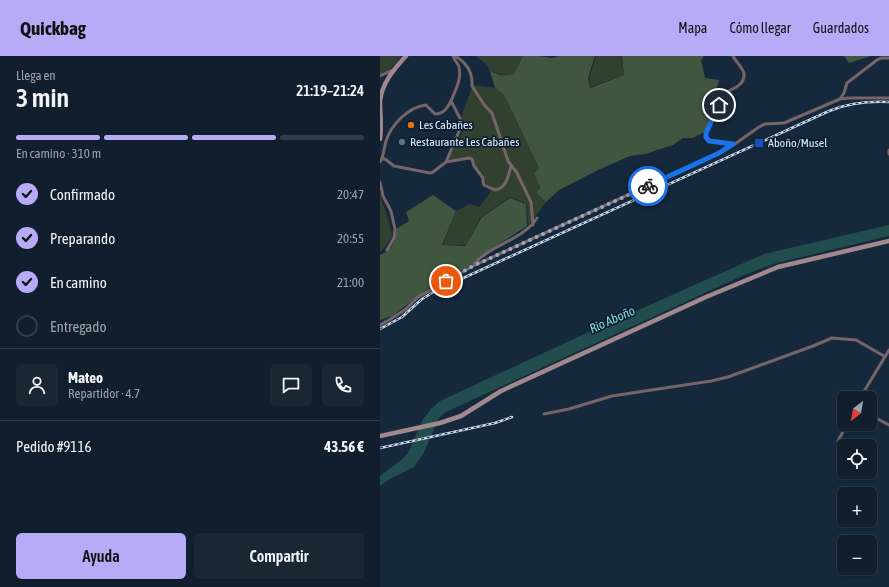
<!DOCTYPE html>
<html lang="es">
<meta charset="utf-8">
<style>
:root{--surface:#101e2d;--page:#192735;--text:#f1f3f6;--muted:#9ca2aa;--line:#303c49;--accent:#b7abf8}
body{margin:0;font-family:"Asap Condensed",sans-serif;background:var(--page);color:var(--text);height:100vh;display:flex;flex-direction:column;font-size:15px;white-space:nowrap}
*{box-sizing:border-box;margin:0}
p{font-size:13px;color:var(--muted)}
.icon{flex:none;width:22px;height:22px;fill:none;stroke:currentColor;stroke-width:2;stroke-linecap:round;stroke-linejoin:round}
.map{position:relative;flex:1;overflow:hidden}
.details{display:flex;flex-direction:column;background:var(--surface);width:380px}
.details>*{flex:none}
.needle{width:26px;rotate:211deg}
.controls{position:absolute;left:457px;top:335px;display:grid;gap:8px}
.controls a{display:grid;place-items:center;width:40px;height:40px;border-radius:6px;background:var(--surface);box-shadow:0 1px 3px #0004,0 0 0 1px var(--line);font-size:20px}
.pin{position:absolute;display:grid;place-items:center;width:34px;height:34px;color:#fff;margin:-17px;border:2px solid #fff;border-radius:50%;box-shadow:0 1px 4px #0007}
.courier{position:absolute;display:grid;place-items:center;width:40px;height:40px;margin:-20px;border:3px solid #1a73e8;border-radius:50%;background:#fff;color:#222;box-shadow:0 1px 5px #0007}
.headline em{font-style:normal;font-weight:600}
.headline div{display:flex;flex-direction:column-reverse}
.headline{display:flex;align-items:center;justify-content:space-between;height:68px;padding:0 16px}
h1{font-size:26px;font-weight:600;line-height:30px}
.bar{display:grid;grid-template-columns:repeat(4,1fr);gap:6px 4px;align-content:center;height:48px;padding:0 16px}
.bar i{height:5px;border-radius:3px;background:var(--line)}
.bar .active{background:var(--accent)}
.bar p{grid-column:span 4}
.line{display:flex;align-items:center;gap:10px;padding:0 16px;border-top:1px solid var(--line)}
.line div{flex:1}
.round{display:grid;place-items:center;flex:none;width:42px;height:42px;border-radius:6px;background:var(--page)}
ol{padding:0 16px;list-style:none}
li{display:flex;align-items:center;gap:12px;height:44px}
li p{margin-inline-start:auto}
li .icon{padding:4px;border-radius:50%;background:var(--accent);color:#111;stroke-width:4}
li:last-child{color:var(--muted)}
li i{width:22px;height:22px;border:2px solid var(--line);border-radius:50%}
.action{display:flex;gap:8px;margin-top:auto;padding:8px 16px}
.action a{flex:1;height:46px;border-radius:6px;background:var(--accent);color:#111;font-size:16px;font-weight:600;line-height:46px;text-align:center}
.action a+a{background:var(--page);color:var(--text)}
header{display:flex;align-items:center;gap:24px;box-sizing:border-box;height:56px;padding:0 20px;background:var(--accent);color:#111}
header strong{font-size:19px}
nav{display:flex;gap:22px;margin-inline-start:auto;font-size:14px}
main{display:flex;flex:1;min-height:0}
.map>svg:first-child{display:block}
.green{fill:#324030}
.forest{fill:#40563e}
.water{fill:#224d4e}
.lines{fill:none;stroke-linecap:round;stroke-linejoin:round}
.street{stroke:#756568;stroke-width:3}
.secondary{stroke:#a1888d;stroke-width:4.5}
.rail-casing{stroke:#ccd9e7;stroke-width:2.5}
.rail{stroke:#0c1f32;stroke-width:1;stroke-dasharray:3;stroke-linecap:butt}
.done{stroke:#9ba9b8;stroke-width:4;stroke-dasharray:0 7.2}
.route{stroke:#1a73e8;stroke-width:5}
.food-dot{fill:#e8710a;stroke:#0c1f32;stroke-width:1.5}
.service-dot{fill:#5c6f8a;stroke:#0c1f32;stroke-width:1.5}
.transit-dot{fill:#1a4fb4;stroke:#0c1f32;stroke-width:1.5}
.labels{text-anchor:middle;stroke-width:3.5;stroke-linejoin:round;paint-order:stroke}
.poi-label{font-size:12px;fill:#e2eefb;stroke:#0c1f32;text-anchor:start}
.water-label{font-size:13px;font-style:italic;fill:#8bdada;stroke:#0c1f32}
</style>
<header>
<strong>Quickbag</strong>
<nav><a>Mapa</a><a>Cómo llegar</a><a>Guardados</a></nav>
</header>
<main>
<section class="details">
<div class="headline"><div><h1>3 min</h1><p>Llega en</p></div><em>21:19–21:24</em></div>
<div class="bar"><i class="active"></i><i class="active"></i><i class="active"></i><i></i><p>En camino · 310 m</p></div>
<ol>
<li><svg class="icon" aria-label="check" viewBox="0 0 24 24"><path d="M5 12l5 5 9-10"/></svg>Confirmado<p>20:47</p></li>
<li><svg class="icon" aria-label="check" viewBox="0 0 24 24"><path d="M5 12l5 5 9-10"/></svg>Preparando<p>20:55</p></li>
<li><svg class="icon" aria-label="check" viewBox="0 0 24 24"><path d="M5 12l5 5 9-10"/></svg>En camino<p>21:00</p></li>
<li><i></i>Entregado</li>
</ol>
<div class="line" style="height:72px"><a class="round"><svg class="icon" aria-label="person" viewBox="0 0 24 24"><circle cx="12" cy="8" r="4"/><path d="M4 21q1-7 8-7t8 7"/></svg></a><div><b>Mateo</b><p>Repartidor · 4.7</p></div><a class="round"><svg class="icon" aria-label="chat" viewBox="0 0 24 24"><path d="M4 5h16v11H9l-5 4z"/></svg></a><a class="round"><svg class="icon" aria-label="phone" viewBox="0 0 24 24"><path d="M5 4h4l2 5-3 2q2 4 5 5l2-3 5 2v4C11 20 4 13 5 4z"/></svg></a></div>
<div class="line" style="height:52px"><div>Pedido #9116</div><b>43.56 €</b></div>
<div class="action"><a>Ayuda</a><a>Compartir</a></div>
</section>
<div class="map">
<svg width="509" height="531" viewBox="0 0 509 531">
<rect width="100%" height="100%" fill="#16283c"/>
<path class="green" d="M 0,0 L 21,0 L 9,15 L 0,19 Z
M 96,0 L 143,0 L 134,18 L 120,18 L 110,15 L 107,9 Z
M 216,0 L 241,0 L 244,19 L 210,31 L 209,22 Z
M 93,29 L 115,32 L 124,39 L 159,112 L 154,117 L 160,131 L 156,137 L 166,146 L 148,170 L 147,148 L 130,141 L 101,161 L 86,188 L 83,189 L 63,189 L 76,155 L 90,148 L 99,151 L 110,137 L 111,131 L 105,127 L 103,118 L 94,110 L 94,103 L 88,101 L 69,104 L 68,103 L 83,75 L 82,59 Z
M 0,137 C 3,153 11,165 12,181 L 0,197 Z"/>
<path class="forest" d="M 143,0 L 160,0 L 172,2 L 179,0 L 215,0 L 208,22 L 210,32 L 244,19 L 242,0 L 324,0 L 321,4 L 325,22 L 339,24 L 333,46 L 330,64 L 324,76 L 313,82 L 303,82 L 293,89 L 265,98 L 250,100 L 218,114 L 179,134 L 166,146 L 156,137 L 160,131 L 154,117 L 159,112 L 124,39 L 115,32 L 110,15 L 120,19 L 134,18 Z
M 464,0 L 491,0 L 469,7 Z
M 53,139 L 76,155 L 62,189 L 85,190 L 102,161 L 130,142 L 146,148 L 147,170 L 99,201 L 91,209 L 48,233 L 12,260 L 0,264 L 0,199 C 13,193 15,187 16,173 L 29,165 L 26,156 Z"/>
<path class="water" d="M 509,169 L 509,180 L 393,208 L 364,219 L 66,356 L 59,362 L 43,398 L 34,411 L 8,424 L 0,430 L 0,420 L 20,405 L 28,397 L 42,365 L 51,353 L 60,345 L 198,281 L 384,198 Z"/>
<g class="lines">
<path class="street" d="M 75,0 C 87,7 93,16 92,30 L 105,50 L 112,57 L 128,105 L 137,117 L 151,146 L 153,169
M 353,0 C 356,6 364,13 364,18 C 365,30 352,32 346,37 C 337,46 331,65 326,77 L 326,81 L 329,85 L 353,88
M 0,20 L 13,14
M 460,43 L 464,37 L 467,27 L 497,4 L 501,2 L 509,2
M 509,94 L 509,98
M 2,103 L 5,103 L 14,110 L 50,117 L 53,116 L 66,106 L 89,102 L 92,103 L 94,110 L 103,122 L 103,126 L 104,129 L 115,134 C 127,132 128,120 131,110
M 0,106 C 4,100 4,92 6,85 C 11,69 28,51 46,49 L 55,58 C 64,58 67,52 71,45
M 66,106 L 81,71 L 81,64 L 71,45 C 75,35 82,23 79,11 C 78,7 74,4 73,0
M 0,126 L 3,140 L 11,155 L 15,173 L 14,182 L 7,194
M 94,208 C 110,189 143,184 157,162
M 0,269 L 9,264 L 26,253 L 38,241 L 93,210 L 339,97 L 349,92 L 379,71 L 385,68 L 404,67 L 460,43 L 469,42 L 509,42
M 480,342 L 509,294
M 164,358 L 189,353 L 232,340 L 331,325 L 348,321 L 433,290 L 452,282 L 476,284 L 504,300
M 490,359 L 509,369
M 458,385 L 467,368"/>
<path class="secondary" d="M 0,83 C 2,69 0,59 0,45 C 2,27 14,13 26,0
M 0,380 L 60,367 L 81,360 L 121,335 L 326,241 L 398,211 L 509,185"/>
<g class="rail-casing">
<path id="rail" d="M 0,273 L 22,261 L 42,243 L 55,235 L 449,55 C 469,47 488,45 509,46
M 0,392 L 115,367 L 132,361"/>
</g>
<use href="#rail" class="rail"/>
</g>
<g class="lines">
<path class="done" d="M 66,225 L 93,210 L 268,130"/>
<path class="route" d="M 268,130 L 339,97 L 353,88 L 329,85 L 326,81 L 326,77 L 339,49"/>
</g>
<circle class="food-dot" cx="31" cy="69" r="4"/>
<circle class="service-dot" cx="22" cy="86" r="4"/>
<rect class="transit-dot" x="374" y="82" width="10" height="10" rx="2"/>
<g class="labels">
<g class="poi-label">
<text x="39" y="73">Les Cabañes</text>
<text x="30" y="90">Restaurante Les Cabañes</text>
<text x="388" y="91">Aboño/Musel</text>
</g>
<g class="water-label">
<text transform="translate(232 263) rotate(-24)" y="5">Rio Aboño</text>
</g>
</g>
</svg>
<div class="controls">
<a><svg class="needle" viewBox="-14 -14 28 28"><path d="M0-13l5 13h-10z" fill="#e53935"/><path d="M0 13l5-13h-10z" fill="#9ca2aa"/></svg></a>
<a><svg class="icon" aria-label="locate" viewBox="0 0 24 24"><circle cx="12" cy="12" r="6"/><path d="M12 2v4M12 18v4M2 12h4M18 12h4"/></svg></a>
<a>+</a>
<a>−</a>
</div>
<div class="pin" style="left:66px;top:225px;background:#ea580c"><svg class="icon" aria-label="bag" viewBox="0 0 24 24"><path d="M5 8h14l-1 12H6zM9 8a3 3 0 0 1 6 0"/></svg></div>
<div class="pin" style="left:339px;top:49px;background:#1f2937"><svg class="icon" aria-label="home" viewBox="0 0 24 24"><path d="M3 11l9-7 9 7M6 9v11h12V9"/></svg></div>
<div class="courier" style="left:268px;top:130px"><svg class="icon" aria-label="bike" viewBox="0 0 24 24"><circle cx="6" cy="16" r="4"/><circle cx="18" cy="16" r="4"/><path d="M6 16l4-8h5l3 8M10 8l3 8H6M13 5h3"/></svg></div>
</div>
</main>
